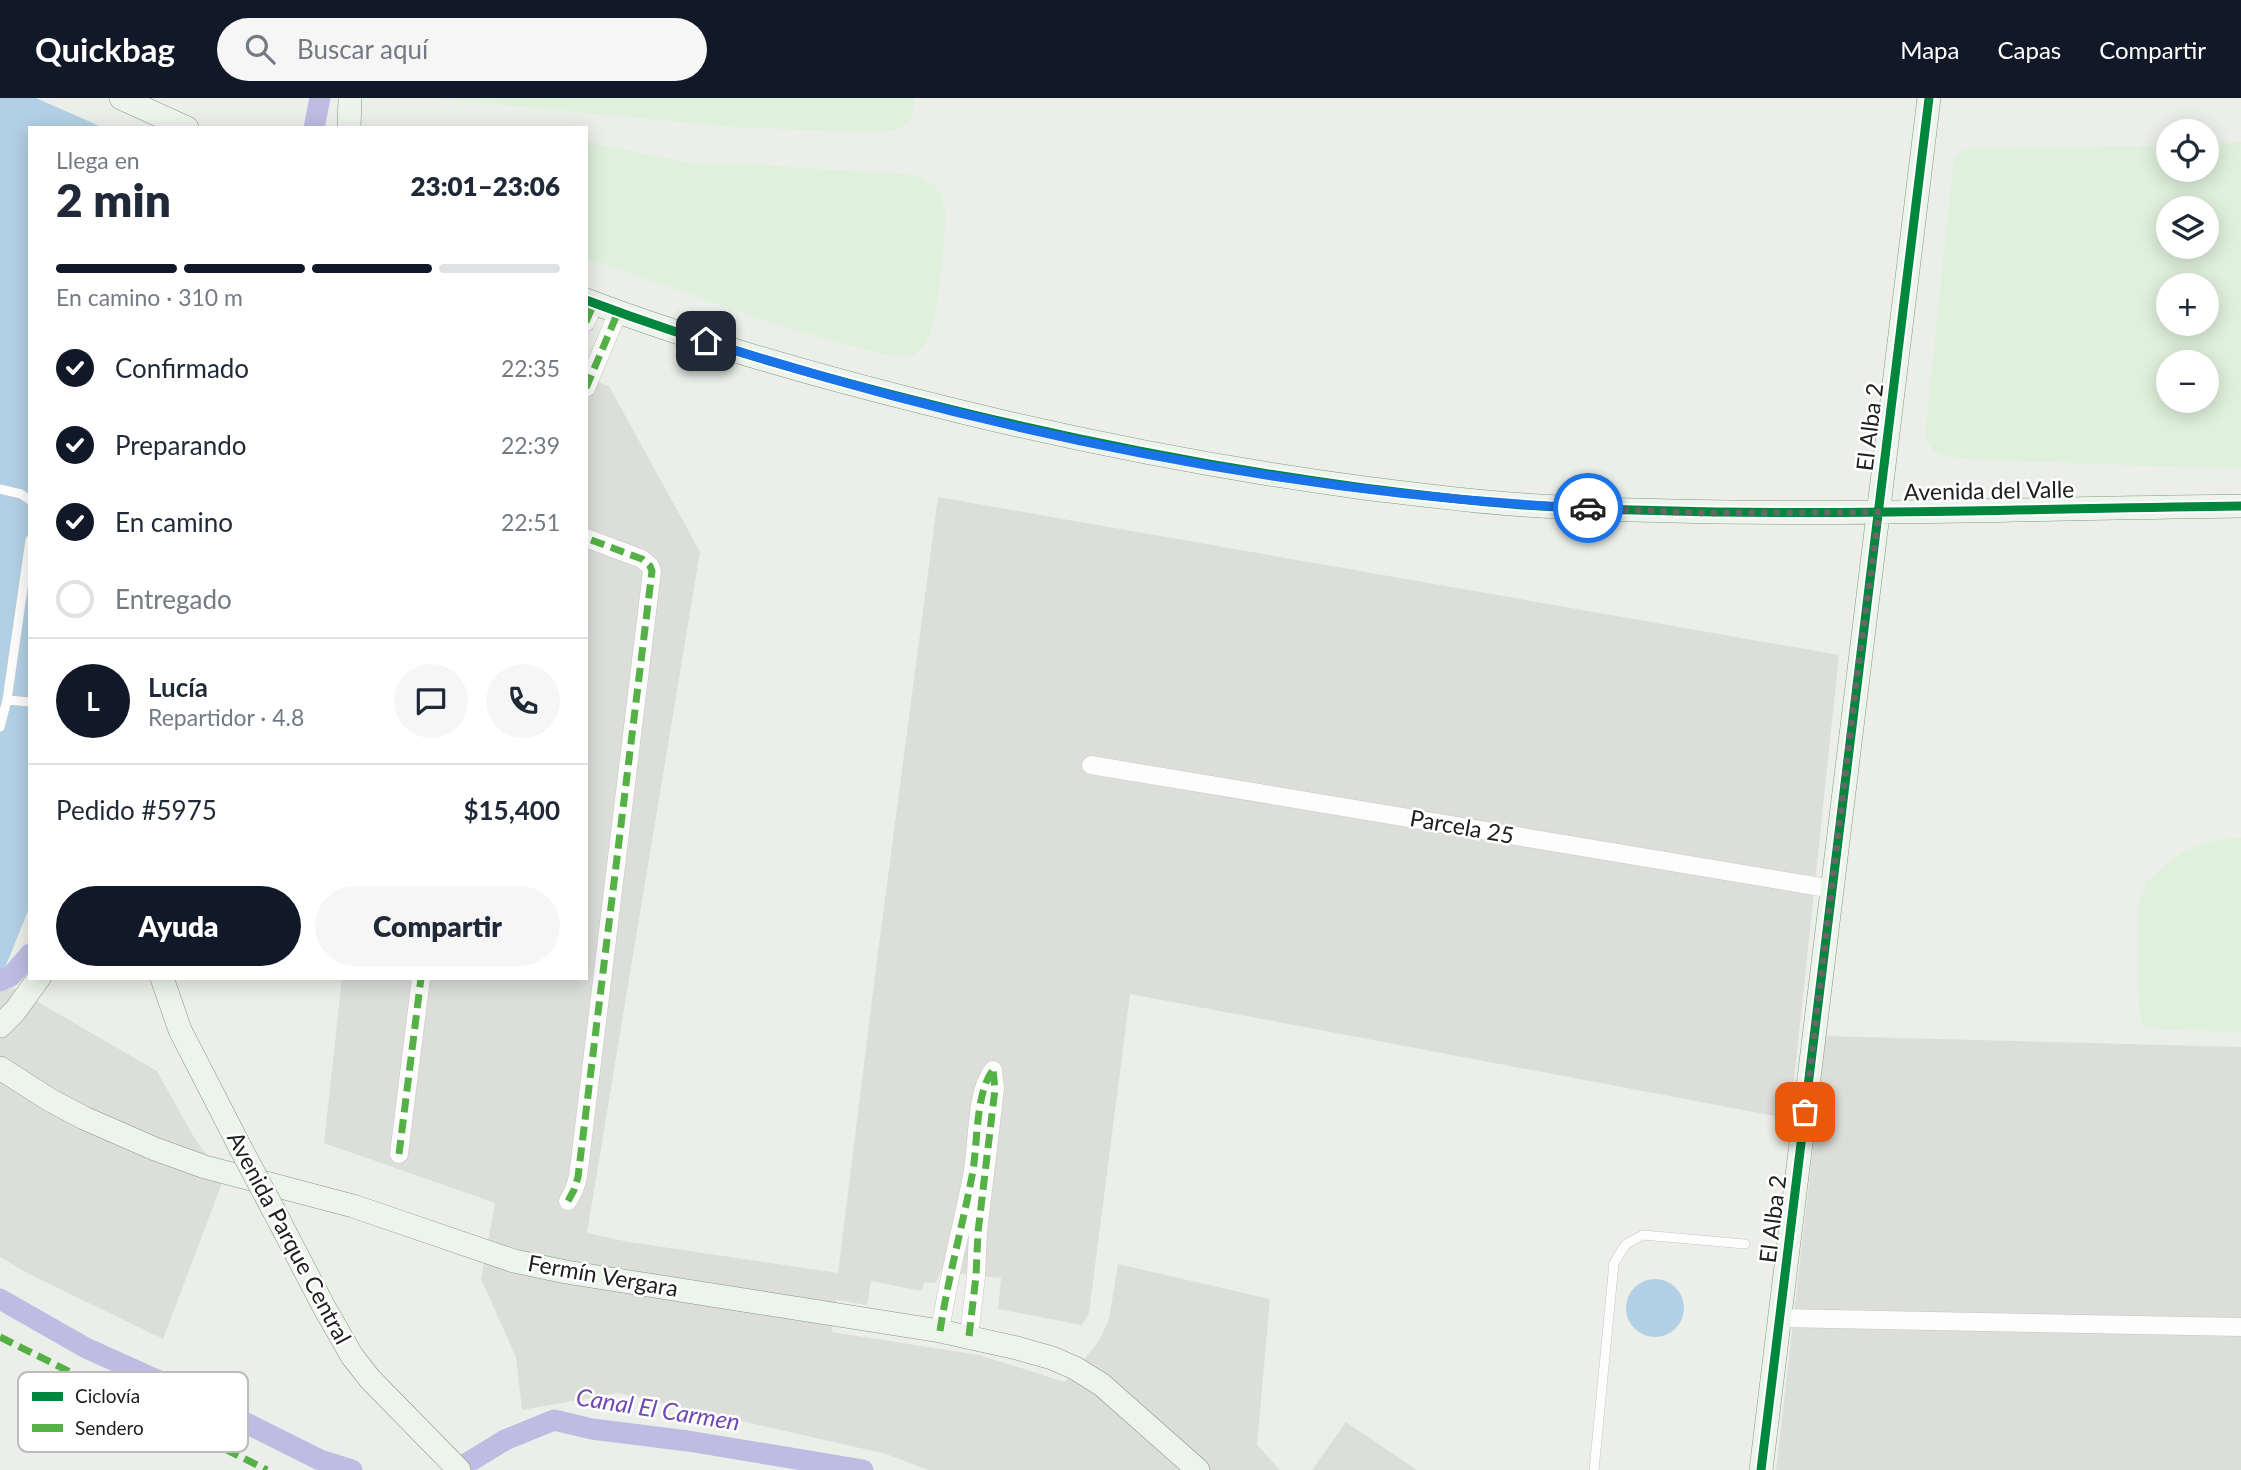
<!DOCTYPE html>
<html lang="es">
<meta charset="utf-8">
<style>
:root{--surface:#fff;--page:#f6f6f7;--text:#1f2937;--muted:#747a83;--line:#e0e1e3;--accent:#111827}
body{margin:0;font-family:Lato,sans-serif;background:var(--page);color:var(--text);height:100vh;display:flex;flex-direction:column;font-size:26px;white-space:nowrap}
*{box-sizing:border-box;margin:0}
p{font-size:23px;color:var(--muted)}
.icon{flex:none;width:38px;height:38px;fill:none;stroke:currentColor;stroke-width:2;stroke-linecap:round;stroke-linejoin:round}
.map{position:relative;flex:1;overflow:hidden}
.drawer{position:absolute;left:28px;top:28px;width:560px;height:854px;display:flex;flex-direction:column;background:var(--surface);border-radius:0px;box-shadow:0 4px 18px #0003}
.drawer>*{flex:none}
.buttons{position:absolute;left:2156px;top:21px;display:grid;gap:14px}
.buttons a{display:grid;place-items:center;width:63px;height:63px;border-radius:50%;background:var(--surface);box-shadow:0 4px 18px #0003;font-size:35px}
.pin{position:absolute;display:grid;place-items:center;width:60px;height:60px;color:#fff;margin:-30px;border-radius:14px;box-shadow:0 4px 10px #0006}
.courier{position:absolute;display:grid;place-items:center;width:70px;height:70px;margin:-35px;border:5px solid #1a73e8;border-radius:50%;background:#fff;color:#222;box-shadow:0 2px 9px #0007}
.head em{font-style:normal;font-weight:800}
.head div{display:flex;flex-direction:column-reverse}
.head{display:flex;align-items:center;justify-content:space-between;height:119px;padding:0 28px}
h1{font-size:46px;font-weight:800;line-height:52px}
.bar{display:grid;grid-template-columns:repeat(4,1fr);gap:10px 7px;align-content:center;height:84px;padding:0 28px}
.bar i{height:9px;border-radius:5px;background:var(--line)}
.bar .selected{background:var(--accent)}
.bar p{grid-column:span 4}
.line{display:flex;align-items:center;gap:18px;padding:0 28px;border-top:2px solid var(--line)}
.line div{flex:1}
.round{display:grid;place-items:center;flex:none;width:74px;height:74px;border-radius:37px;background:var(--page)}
ol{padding:0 28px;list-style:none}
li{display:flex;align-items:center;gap:21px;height:77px}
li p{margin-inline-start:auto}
li .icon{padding:7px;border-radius:50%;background:var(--accent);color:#fff;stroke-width:4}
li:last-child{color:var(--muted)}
li i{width:38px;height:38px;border:4px solid var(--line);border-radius:50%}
.primary-button{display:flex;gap:14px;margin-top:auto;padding:14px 28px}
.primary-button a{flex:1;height:80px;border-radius:42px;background:var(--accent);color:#fff;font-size:28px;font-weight:800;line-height:80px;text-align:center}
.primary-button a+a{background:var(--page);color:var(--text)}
header{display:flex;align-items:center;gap:42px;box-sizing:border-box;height:98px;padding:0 35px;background:var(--accent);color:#fff}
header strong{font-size:33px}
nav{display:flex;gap:38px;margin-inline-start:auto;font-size:24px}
.search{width:490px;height:63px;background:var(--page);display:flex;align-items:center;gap:18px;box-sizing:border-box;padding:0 24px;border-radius:38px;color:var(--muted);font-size:26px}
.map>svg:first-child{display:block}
.residential{fill:#dcdeda}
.farmland{fill:#dff0dc;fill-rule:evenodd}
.pitch{fill:#b2d0e5}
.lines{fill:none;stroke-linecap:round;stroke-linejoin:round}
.canal{stroke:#bebce3;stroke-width:21}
.lane-casing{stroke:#c6c7c5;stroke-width:10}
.street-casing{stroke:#c6c7c5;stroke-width:19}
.secondary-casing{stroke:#829a7f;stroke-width:24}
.lane{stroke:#fcfdfc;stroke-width:9}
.street{stroke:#fcfdfc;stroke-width:18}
.secondary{stroke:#edf4ec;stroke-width:23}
.secondary-bridge-casing{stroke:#829a7f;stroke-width:24;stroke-linecap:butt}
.secondary-bridge{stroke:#edf4ec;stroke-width:23}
.quiet{stroke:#55b145;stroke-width:7;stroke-dasharray:14 7;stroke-linecap:butt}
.cycleway-casing{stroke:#fff;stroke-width:13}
.cycleway{stroke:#00873e;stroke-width:9}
.done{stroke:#676866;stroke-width:7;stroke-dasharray:0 12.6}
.route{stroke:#1a73e8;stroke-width:9}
.labels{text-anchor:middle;stroke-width:5;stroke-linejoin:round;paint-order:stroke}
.street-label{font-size:23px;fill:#202020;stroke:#fff}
.water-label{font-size:24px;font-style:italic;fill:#6e49b4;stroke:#fff}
.key{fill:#fff;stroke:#bcbcbc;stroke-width:2}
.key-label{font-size:19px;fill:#202020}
</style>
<header>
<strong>Quickbag</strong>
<div class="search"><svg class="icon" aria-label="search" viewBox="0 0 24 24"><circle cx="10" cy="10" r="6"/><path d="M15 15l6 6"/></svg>Buscar aquí</div>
<nav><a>Mapa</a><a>Capas</a><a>Compartir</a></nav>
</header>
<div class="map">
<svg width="2241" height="1372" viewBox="0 0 2241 1372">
<rect width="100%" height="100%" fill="#ecefe9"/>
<path class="residential" d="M 586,280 L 609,288 L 700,454 L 587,1135 L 629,1144 L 838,1175 L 878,854 L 938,399 L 1839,557 L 1790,1021 L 1130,896 L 1089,1215 L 1082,1227 L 998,1211 L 1001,1180 L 976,1178 L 941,1172 L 936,1185 L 925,1184 L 921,1193 L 871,1183 L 867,1207 L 836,1202 L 832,1234 L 979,1257 L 1065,1284 L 1099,1243 L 1109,1221 L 1118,1166 L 1270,1201 L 1257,1347 L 1280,1372 L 928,1372 L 886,1356 L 618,1295 L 522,1312 L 516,1259 L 481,1181 L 495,1105 L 324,1045 L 342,880 L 586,880 Z
M 0,882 L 157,973 L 195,1041 L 224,1080 L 163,1241 L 29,1176 L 0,1159 Z
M 1826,938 L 2241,949 L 2241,1372 L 1776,1372 Z
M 1346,1324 L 1417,1372 L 1312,1372 Z"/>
<path class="farmland" d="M 431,0 L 915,0 L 911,20 L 905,27 L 898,31 L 881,35 L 733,29 Z
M 586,44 L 696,66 L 742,66 L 903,76 L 920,79 L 934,87 L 941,97 L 946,118 L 939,193 L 932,231 L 925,246 L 913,257 L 902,258 L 886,257 L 790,231 L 586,160 Z
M 2241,44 L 2241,371 L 1982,362 L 1945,358 L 1933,352 L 1926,342 L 1926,329 L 1953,67 L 1957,58 L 1963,52 L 1973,50 L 2168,48 L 2168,72 L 2207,72 L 2207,46 ZM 2168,110 L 2207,110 L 2207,149 L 2168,149 ZM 2207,187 L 2207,226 L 2168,226 L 2168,187 ZM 2168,264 L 2207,264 L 2207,303 L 2168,303 Z
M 2241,740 L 2241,934 L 2161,932 L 2146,929 L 2141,922 L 2139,913 L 2138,808 L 2147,784 L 2168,764 L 2186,753 L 2204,745 L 2223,741 Z"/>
<path class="pitch" d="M 0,0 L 36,0 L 104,30 L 30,30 L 30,808 L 0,882 Z
M1626 1210a29 29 0 1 1 58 0a29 29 0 1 1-58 0Z"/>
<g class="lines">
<path class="canal" d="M 314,30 L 320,0
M 0,883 L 11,878 L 30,856
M 0,1201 L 86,1250 L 186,1295 L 320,1362 L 352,1372
M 456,1372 L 505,1342 L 554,1322 L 592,1331 L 688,1343 L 863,1372"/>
<g class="lane-casing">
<path id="lane" d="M 0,391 L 21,396 L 30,402
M 7,602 L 30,442
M 0,629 L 7,602 L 30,604
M 1594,1372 L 1614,1165 L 1626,1146 L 1643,1137 L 1745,1146"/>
</g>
<g class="street-casing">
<path id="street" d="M 586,224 L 594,205
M 586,290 L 618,214
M 1091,667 L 1833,791
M 399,1056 L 421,880
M 568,1103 L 574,1092 L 578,1079 L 652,473 L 650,468 L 642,461 L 586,440
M 1779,1220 L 2241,1229
M 940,1233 C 948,1180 962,1130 972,1078 C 978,1048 975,995 993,972
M 969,1238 L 976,1178 L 978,1134 L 995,991 L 993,972"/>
</g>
<g class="secondary-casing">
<path id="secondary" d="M 121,0 L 187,30
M 349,30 L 350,0
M 586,202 C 710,249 838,284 966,315 C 1098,347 1230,372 1364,390 C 1423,397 1482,405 1540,408 C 1774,421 2008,411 2241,408
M 162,880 L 180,932 L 240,1049
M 0,928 L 15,913 L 39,880
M 0,970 L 50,1002 L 84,1020 L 155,1051 L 205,1069 L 353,1108 L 514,1163 L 566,1174 L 940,1233 L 1017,1250 L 1052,1260 L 1075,1270 L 1102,1287 L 1198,1372
M 274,1113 L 324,1209 L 352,1258 L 370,1281 L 459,1372
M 1761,1372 L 1929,0"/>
</g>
<use href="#lane" class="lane"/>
<use href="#street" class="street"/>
<use href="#secondary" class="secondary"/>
<g class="secondary-bridge-casing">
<path id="secondary-bridge" d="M 240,1049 L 274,1113"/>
</g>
<use href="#secondary-bridge" class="secondary-bridge"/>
<path class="quiet" d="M 586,224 L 594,205
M 586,290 L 618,214
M 399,1056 L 421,880
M 568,1103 L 574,1092 L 578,1079 L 652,473 L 650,468 L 642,461 L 586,440
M 940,1233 C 948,1180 962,1130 972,1078 C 978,1048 975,995 993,972
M 969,1238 L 976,1178 L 978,1134 L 995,991 L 993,972
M 0,1239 L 267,1372"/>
<g class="cycleway-casing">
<path id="cycleway" d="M 586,202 C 710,249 838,284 966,315 C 1098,347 1230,372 1364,390 C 1423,397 1482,405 1540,408 C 1774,421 2008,411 2241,408
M 1761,1372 L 1929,0"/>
</g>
<use href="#cycleway" class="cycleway"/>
</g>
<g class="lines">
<path class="done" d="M 1588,410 L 1701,415 L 1879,414 L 1857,579 L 1805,1014"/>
<path class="route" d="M 706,243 C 987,333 1294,397 1588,410"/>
</g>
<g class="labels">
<g class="street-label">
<text transform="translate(1870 329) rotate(-83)" y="8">El Alba 2</text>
<text transform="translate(1989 393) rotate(-1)" y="8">Avenida del Valle</text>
<text transform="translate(1462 729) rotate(10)" y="8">Parcela 25</text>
<text transform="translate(1773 1121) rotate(-83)" y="8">El Alba 2</text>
<text transform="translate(289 1140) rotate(62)" y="8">Avenida Parque Central</text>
<text transform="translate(603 1178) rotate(10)" y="8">Fermín Vergara</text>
</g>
<g class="water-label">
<text transform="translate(658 1312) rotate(9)" y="8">Canal El Carmen</text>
</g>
</g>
<rect x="18" y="1274" width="230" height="80" rx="10" class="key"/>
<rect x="32" y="1294" width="31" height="9" fill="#00873e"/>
<rect x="32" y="1326" width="31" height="8" fill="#55b145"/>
<g class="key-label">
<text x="75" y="1305">Ciclovía</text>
<text x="75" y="1337">Sendero</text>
</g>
</svg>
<div class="buttons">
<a><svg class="icon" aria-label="locate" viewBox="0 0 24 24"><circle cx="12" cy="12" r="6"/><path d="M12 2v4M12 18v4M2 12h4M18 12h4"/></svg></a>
<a><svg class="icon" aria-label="layers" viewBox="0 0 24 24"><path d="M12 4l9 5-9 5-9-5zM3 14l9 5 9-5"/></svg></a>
<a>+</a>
<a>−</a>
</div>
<div class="pin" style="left:1805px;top:1014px;background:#ea580c"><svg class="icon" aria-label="bag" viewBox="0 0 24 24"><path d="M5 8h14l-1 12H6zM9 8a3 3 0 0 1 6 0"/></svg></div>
<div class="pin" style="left:706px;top:243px;background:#1f2937"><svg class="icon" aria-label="home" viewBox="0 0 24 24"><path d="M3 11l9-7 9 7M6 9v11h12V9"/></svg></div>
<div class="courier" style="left:1588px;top:410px"><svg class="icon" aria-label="car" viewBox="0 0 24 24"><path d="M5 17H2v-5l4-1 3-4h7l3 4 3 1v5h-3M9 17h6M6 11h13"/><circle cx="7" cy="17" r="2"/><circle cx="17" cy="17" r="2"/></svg></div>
<section class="drawer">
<div class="head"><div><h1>2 min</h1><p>Llega en</p></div><em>23:01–23:06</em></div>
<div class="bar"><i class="selected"></i><i class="selected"></i><i class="selected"></i><i></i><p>En camino · 310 m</p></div>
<ol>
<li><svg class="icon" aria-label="check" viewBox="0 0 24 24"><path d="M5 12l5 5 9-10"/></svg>Confirmado<p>22:35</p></li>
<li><svg class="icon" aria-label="check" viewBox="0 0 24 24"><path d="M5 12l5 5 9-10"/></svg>Preparando<p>22:39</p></li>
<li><svg class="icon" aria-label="check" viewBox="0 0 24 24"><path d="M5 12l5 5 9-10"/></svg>En camino<p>22:51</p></li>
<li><i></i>Entregado</li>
</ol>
<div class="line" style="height:126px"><b class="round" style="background:var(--accent);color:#fff">L</b><div><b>Lucía</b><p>Repartidor · 4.8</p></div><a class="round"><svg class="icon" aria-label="chat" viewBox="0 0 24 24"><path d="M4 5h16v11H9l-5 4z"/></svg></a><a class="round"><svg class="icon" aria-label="phone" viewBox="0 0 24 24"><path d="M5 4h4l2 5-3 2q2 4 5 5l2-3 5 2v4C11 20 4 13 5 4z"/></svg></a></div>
<div class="line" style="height:91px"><div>Pedido #5975</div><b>$15,400</b></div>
<div class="primary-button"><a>Ayuda</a><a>Compartir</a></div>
</section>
</div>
